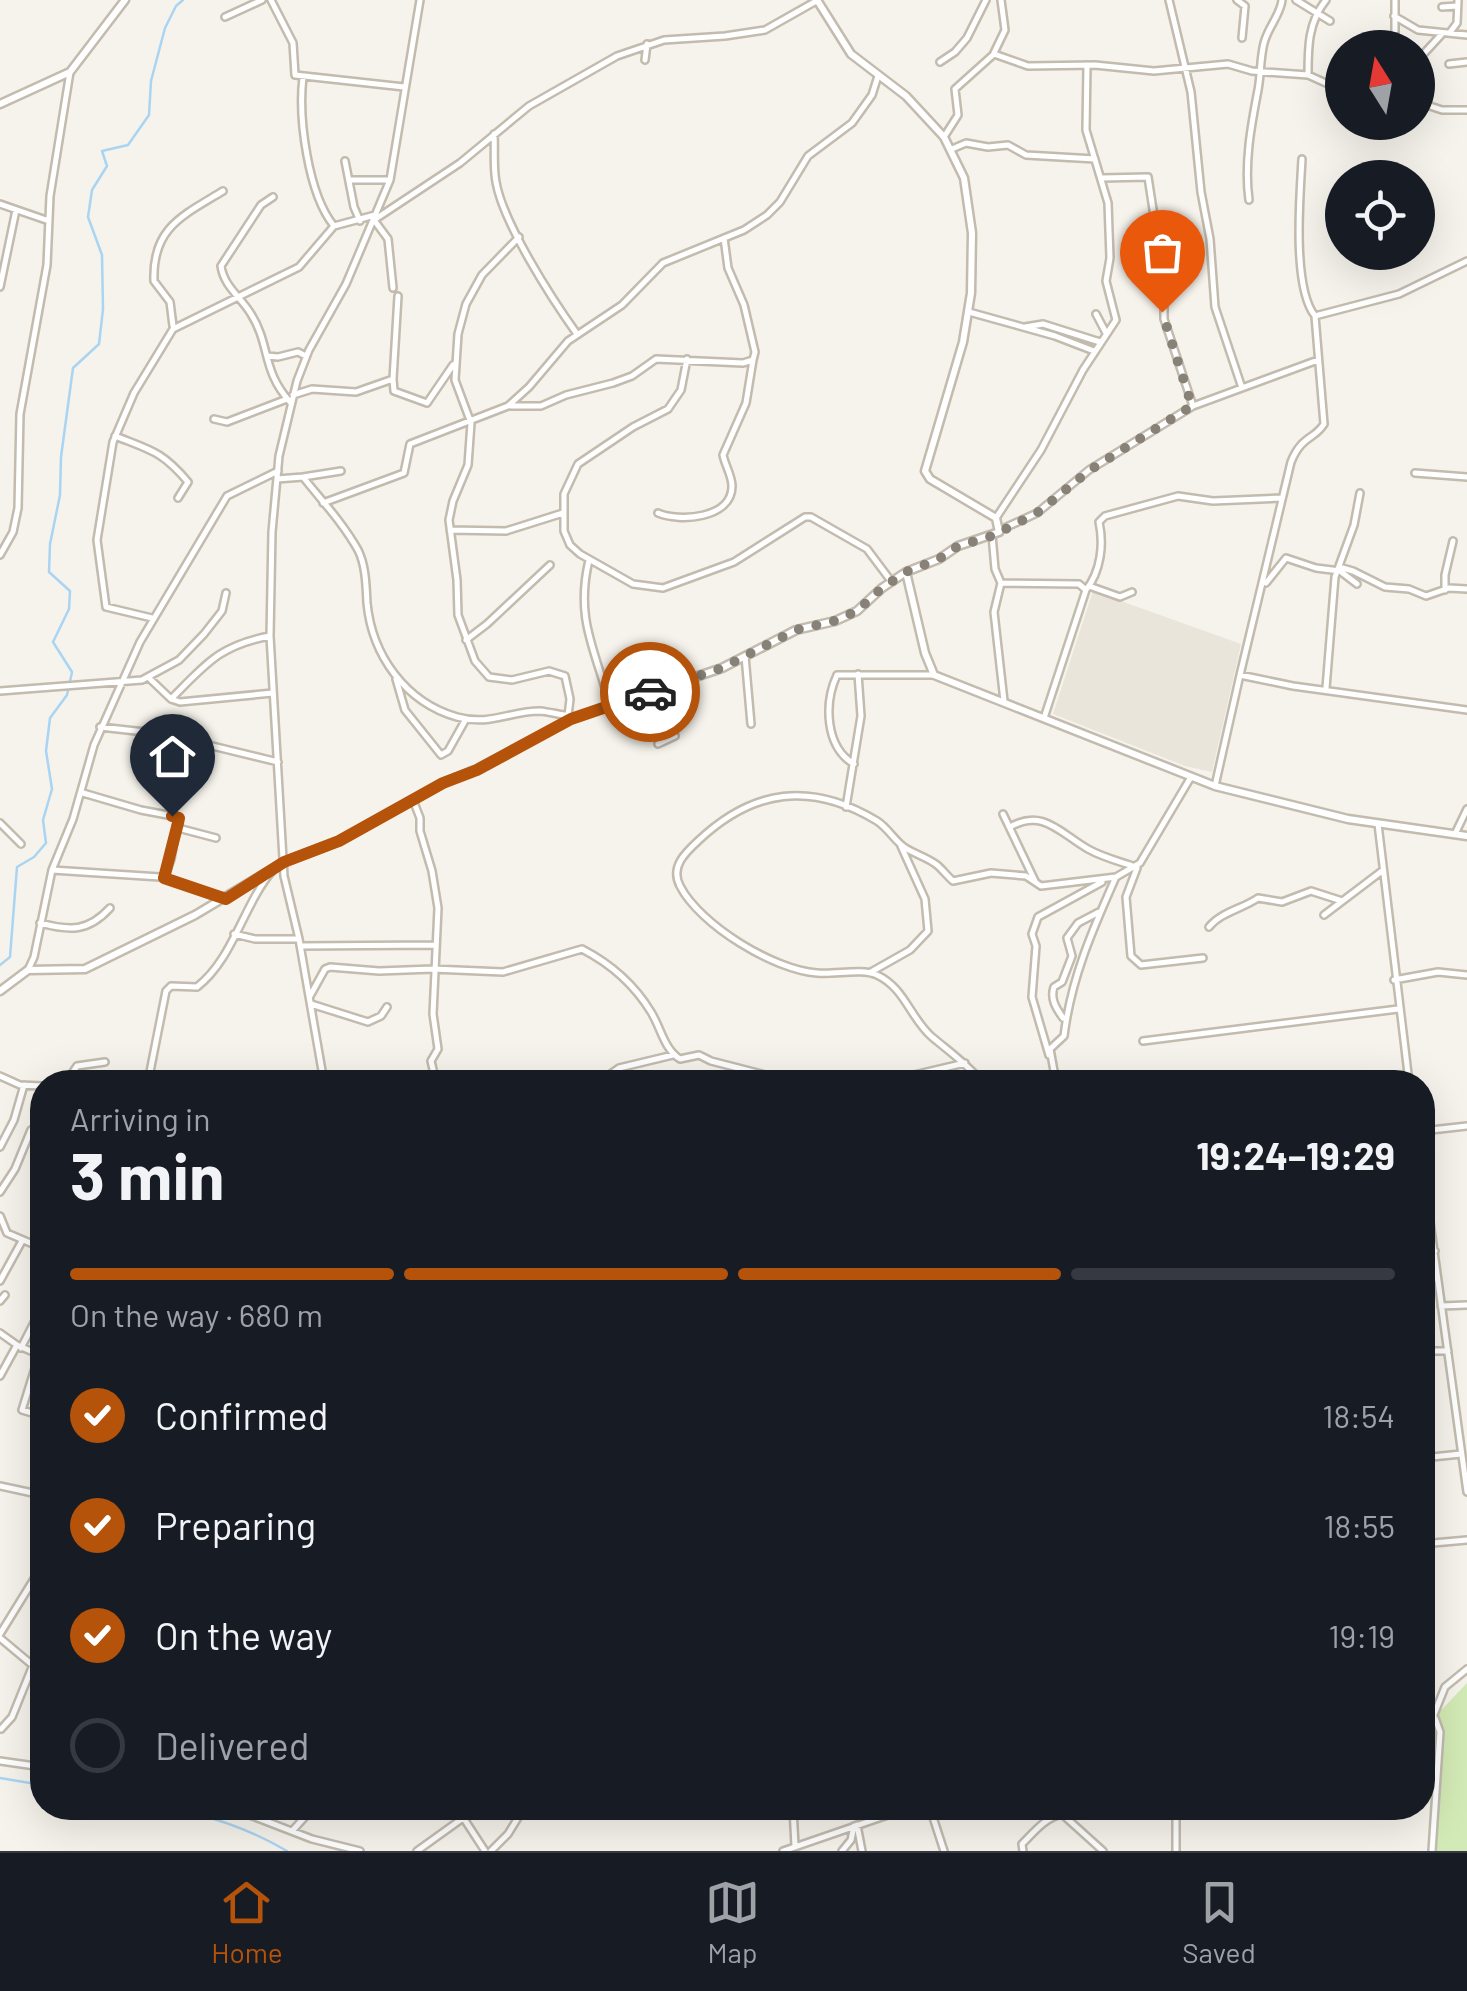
<!DOCTYPE html>
<meta charset="utf-8">
<style>
:root{--surface:#171b24;--page:#242831;--text:#f1f3f6;--muted:#9ea1a6;--line:#363941;--accent:#b45309}
body{margin:0;font-family:Barlow,sans-serif;background:var(--page);color:var(--text);height:100vh;display:flex;flex-direction:column;font-size:38px;white-space:nowrap}
*{box-sizing:border-box;margin:0}
p{font-size:32px;color:var(--muted)}
.icon{flex:none;width:55px;height:55px;fill:none;stroke:currentColor;stroke-width:2;stroke-linecap:round;stroke-linejoin:round}
.map{position:relative;flex:1;overflow:hidden}
.side{position:absolute;left:30px;top:1070px;width:1405px;height:750px;display:flex;flex-direction:column;background:var(--surface);border-radius:40px;box-shadow:0 10px 40px #0002}
.side>*{flex:none}
.needle{width:65px;rotate:349deg}
.controls{position:absolute;left:1325px;top:30px;display:grid;gap:20px}
.controls a{display:grid;place-items:center;width:110px;height:110px;border-radius:50%;background:var(--surface);box-shadow:0 10px 40px #0002;font-size:50px}
.pin{position:absolute;display:grid;place-items:center;width:85px;height:85px;color:#fff;margin:-102px -42px;border-radius:50% 50% 50% 0;rotate:-45deg;box-shadow:0 0 10px #0007}
.pin .icon{rotate:45deg}
.courier{position:absolute;display:grid;place-items:center;width:100px;height:100px;margin:-50px;border:8px solid #b45309;border-radius:50%;background:#fff;color:#222;box-shadow:0 2px 12px #0007}
.headline em{font-style:normal;font-weight:700}
.headline div{display:flex;flex-direction:column-reverse}
.headline{display:flex;align-items:center;justify-content:space-between;height:170px;padding:0 40px}
h1{font-size:65px;font-weight:700;line-height:75px}
.bar{display:grid;grid-template-columns:repeat(4,1fr);gap:15px 10px;align-content:center;height:120px;padding:0 40px}
.bar i{height:12px;border-radius:8px;background:var(--line)}
.bar .on{background:var(--accent)}
.bar p{grid-column:span 4}
ol{padding:0 40px;list-style:none}
li{display:flex;align-items:center;gap:30px;height:110px}
li p{margin-inline-start:auto}
li .icon{padding:10px;border-radius:50%;background:var(--accent);color:#fff;stroke-width:4}
li:last-child{color:var(--muted)}
li i{width:55px;height:55px;border:5px solid var(--line);border-radius:50%}
.tab-bar{display:flex;justify-content:space-around;align-items:center;height:140px;border-top:2px solid var(--line);background:var(--surface);font-size:28px;color:var(--muted)}
.tab-bar a{display:grid;justify-items:center;gap:5px}
.tab-bar .on{color:var(--accent)}
.map>svg:first-child{display:block}
.residential{fill:#eae5da}
.green{fill:#d2eab5}
.lines{fill:none;stroke-linecap:round;stroke-linejoin:round}
.stream{stroke:#a9d4f2;stroke-width:2.5}
.minor-casing{stroke:#c2bbae;stroke-width:10}
.tertiary-casing{stroke:#c2bbae;stroke-width:11}
.minor{stroke:#fff;stroke-width:5}
.tertiary{stroke:#fff;stroke-width:6}
.done{stroke:#878178;stroke-width:10;stroke-dasharray:0 18}
.route{stroke:#b45309;stroke-width:12}
</style>
<div class="map">
<svg width="1467" height="1851" viewBox="0 0 1467 1851">
<rect width="100%" height="100%" fill="#f6f3ec"/>
<path class="residential" d="M 1093,591 L 1241,644 L 1212,772 L 1185,766 L 1053,714 Z"/>
<path class="green" d="M 1467,1683 L 1467,1851 L 1431,1851 L 1429,1723 Z"/>
<g class="lines">
<path class="stream" d="M 0,965 L 10,957 L 17,867 L 34,857 L 46,843 L 43,820 L 52,789 L 46,751 L 50,718 L 67,695 L 72,672 L 53,642 L 69,609 L 70,591 L 49,572 L 50,544 L 60,495 L 61,457 L 73,368 L 99,344 L 103,309 L 102,255 L 88,217 L 92,190 L 107,166 L 102,151 L 128,145 L 149,115 L 151,81 L 165,28 L 176,6 L 183,0
M 0,1778 L 42,1785
M 121,1808 C 138,1814 150,1809 168,1810 C 207,1813 253,1831 287,1851"/>
<g class="minor-casing">
<path id="minor" d="M 271,0 L 293,43 L 295,75 L 404,87
M 1169,0 L 1191,92 L 1201,192 L 1210,239 L 1215,307 L 1242,388
M 1237,0 L 1245,6 L 1242,38
M 1296,0 L 1330,21
M 1442,7 L 1457,6
M 1394,16 L 1418,30 L 1467,35
M 225,17 L 262,0
M 1451,31 L 1457,23 L 1458,0
M 1395,48 L 1395,0
M 993,55 L 1005,30 L 1001,0
M 645,60 L 647,44
M 1418,60 L 1441,35
M 940,62 L 955,52 L 967,38 L 986,0
M 1449,64 L 1467,62
M 1308,75 C 1308,48 1308,22 1326,0
M 303,77 C 298,118 308,194 334,226
M 1418,102 L 1442,110 L 1467,110
M 494,134 C 495,150 493,167 496,182 C 503,223 552,299 577,334
M 944,137 L 958,115 L 955,89 L 994,54 L 1028,66 L 1095,65 L 1154,71 L 1228,64 L 1252,71 L 1308,75 L 1328,84 L 1342,81
M 952,149 L 966,143 L 988,147 L 1008,145 L 1026,155 L 1095,159
M 345,161 L 354,207 L 360,221
M 1102,178 L 1148,177 L 1164,281 L 1164,319 L 1193,406
M 349,180 L 390,180
M 273,197 L 261,205 L 221,266 C 224,287 241,297 251,314 C 271,346 261,370 291,403
M 1249,200 C 1244,164 1251,126 1258,90 C 1261,74 1260,59 1264,43 C 1268,27 1281,14 1282,0
M 0,204 L 49,221
M 519,237 L 482,275 L 466,304 L 458,334 L 455,380 L 471,423 L 468,465 L 453,501 L 449,520 L 457,580 L 458,615 L 475,661 L 489,677 L 512,680 L 549,671 L 565,676 L 570,699 L 568,716
M 0,287 L 16,210
M 393,288 L 388,239 L 374,220 L 460,163 L 529,106 L 617,56 L 664,40 L 725,36 L 765,30 L 818,0
M 969,312 L 1055,336 L 1094,351
M 1096,314 L 1106,333
M 1315,316 L 1399,294 L 1467,261
M 173,326 L 170,302 L 154,281 C 152,228 182,216 223,191
M 1025,327 L 1043,324 L 1100,342
M 267,356 L 278,357 L 298,352 L 306,356
M 687,359 L 681,390 L 668,409 L 633,427 L 578,464 L 564,494 L 564,531 L 570,545 L 580,554 L 633,584 L 663,588 L 734,562 L 805,517 L 811,517 L 867,549 L 891,581
M 393,379 L 394,391 L 427,403 L 453,365
M 293,395 L 312,389 L 356,392 L 393,379 L 398,296
M 511,406 L 541,406 L 566,395 L 613,383 L 632,376 L 656,359 L 743,363 L 753,360 L 755,352 L 744,305 L 728,268 L 724,238
M 214,419 L 227,422 L 287,399
M 115,436 C 150,450 162,451 188,482 L 178,498
M 1415,473 L 1467,477
M 303,477 L 341,471
M 277,479 L 303,477 C 322,501 343,523 358,550 C 366,566 366,586 367,603 C 372,655 405,702 457,717 C 490,726 510,711 540,711 C 550,712 561,715 571,716
M 323,503 L 404,473 L 410,444 L 508,406 L 529,387 L 568,341 L 622,305 L 663,263 L 744,230 L 767,215 L 780,202 L 808,156 L 852,123 L 872,95 L 878,76
M 658,513 C 679,522 732,519 732,486 C 732,476 725,465 723,455 L 746,403 L 753,360
M 996,518 L 1041,450 L 1083,370 L 1116,320 L 1106,281 L 1110,258 L 1108,203 L 1086,130 L 1087,65
M 450,530 L 506,531 L 563,513
M 1000,530 L 1037,513 L 1089,470 L 1193,406 L 1318,360
M 992,535 L 995,569 L 1001,583 L 994,612 L 1004,701
M 0,555 L 13,532 L 18,508 L 20,414 L 47,265 L 50,196 L 70,72
M 589,560 C 575,619 595,649 610,705
M 1339,567 L 1353,571 L 1385,587 L 1409,589 L 1426,596 L 1449,588 L 1467,589
M 1001,583 L 1079,584 L 1086,590 L 1044,718
M 1266,583 L 1286,558 L 1316,568 L 1340,571 L 1357,584
M 1089,586 L 1120,597 L 1132,592
M 1086,590 C 1101,571 1104,544 1099,522 L 1105,516 L 1178,496 L 1213,501 L 1281,498
M 1445,590 L 1445,575 L 1453,541
M 152,618 L 106,607 L 97,540 L 113,442 L 134,393 L 173,329 L 299,267 L 334,226 L 375,215
M 466,640 L 487,624 L 550,565
M 745,656 L 751,724
M 1240,675 L 1291,462 C 1302,435 1314,440 1324,424 L 1315,316 C 1292,287 1300,195 1302,159
M 149,678 L 171,699 L 180,702 L 273,693
M 396,679 L 405,710 L 441,755 L 448,751 L 466,719
M 1326,688 L 1335,577 L 1354,525 L 1360,493
M 0,691 L 142,680 L 179,660 L 204,634 L 222,611 L 226,593
M 171,699 C 206,664 220,645 270,636
M 100,727 L 163,734 L 278,762
M 658,744 L 675,736 L 660,689
M 854,764 C 825,747 824,703 837,675 L 933,675
M 1215,786 L 1240,675 L 1293,686 L 1467,710
M 83,793 L 141,810 L 178,817 L 171,859 L 164,878
M 413,800 L 420,818 L 420,831 L 432,871 L 438,908 L 433,1014 L 438,1049 L 431,1061 L 436,1082
M 846,807 L 861,716 L 858,674
M 1003,814 L 1035,881
M 0,823 L 21,844
M 1378,824 L 1409,1082
M 1010,827 C 1043,808 1060,833 1088,849 C 1102,857 1118,861 1133,866
M 178,828 L 216,838
M 1455,834 L 1467,809
M 1137,868 L 1126,897 L 1131,956 L 1141,965 L 1203,958
M 52,870 L 160,877 L 225,899
M 1324,915 L 1382,871
M 40,923 C 70,931 88,932 110,908
M 1209,927 C 1221,912 1242,909 1258,898 L 1282,902 L 1311,891 L 1342,901
M 234,934 L 255,939 L 299,939
M 300,946 L 435,945
M 28,970 L 34,957 L 52,870 L 73,819 L 94,745 L 140,642 L 227,496 L 278,471
M 871,972 L 910,950 L 928,931 L 925,899 L 901,846
M 1394,980 L 1438,972 L 1467,975
M 310,996 L 325,969 L 330,967 L 379,971 L 433,969 L 503,972 L 582,949 C 611,964 634,984 651,1012 C 661,1028 664,1049 680,1059 L 699,1055 L 711,1061 L 773,1077 L 844,1082 L 901,1078 L 965,1063
M 311,1004 L 368,1022 L 381,1016 L 387,1007
M 1063,1018 C 1056,1008 1050,999 1054,987 L 1062,982 L 1072,956 L 1067,938 L 1078,923 L 1099,912
M 1143,1041 L 1398,1009
M 1049,1055 L 1032,997 L 1036,946 L 1032,934 L 1038,917 L 1102,882
M 0,1076 L 20,1085 L 42,1086
M 66,1082 L 77,1066 L 105,1062
M 148,1082 L 166,991 L 171,986 L 197,987 C 233,959 243,906 272,871
M 324,1082 L 299,939 L 284,876 L 270,636 L 272,532 L 279,456 L 297,381 L 309,350 L 346,284 L 390,180 L 420,0
M 599,1082 L 619,1068 L 673,1055
M 982,1082 C 967,1064 950,1052 932,1037 C 910,1018 905,988 877,975 C 861,968 835,975 817,973 C 774,970 700,925 680,886 C 670,867 685,853 698,841 C 753,789 811,781 877,821 C 888,828 894,840 904,847 C 914,854 927,857 937,865 C 943,870 947,876 953,881 L 991,873 L 1026,876 L 1041,886 L 1116,877 L 1140,863 L 1191,777
M 1056,1082 L 1050,1049 L 1064,1036 C 1071,979 1092,931 1115,879
M 1422,1131 L 1467,1126
M 0,1147 L 14,1120 L 24,1085
M 1422,1164 L 1467,1492
M 0,1192 L 15,1169 L 31,1130 L 42,1128
M 0,1216 L 7,1233 L 42,1248
M 1422,1249 L 1435,1251
M 1422,1279 L 1437,1278
M 0,1281 L 22,1241
M 0,1301 L 5,1295
M 1441,1306 L 1467,1305
M 0,1333 L 17,1345 L 42,1356
M 21,1348 L 42,1307
M 1422,1351 L 1448,1351
M 39,1355 L 22,1410 L 42,1416
M 0,1376 L 17,1345
M 1422,1458 L 1461,1454
M 0,1486 L 42,1495
M 1422,1544 L 1467,1540
M 0,1634 L 42,1566
M 0,1638 L 42,1673
M 1433,1717 L 1445,1687 L 1467,1669
M 1422,1718 L 1435,1718 L 1440,1732 L 1432,1851
M 1,1729 L 12,1717 L 33,1665
M 42,1757 L 42,1761
M 0,1761 L 42,1767
M 232,1808 L 312,1839 L 360,1851
M 457,1808 L 485,1851
M 793,1808 L 795,1846
M 930,1808 L 944,1851
M 857,1825 L 862,1851
M 293,1830 L 313,1808
M 417,1851 L 463,1818
M 491,1851 L 508,1834 L 524,1808
M 783,1851 L 908,1808
M 842,1851 L 851,1840 L 854,1826
M 1023,1851 L 1022,1844 C 1034,1832 1046,1817 1062,1814 L 1103,1851
M 1176,1851 L 1176,1808"/>
</g>
<g class="tertiary-casing">
<path id="tertiary" d="M 0,104 L 70,72 L 125,0
M 906,572 L 925,653 L 934,675 L 1215,786 L 1348,819 L 1467,836
M 0,991 L 28,970 L 85,969 L 195,915 L 284,862 L 339,841 L 443,783 L 477,769 L 571,719 L 722,668 L 796,630 L 835,621 L 857,611 L 882,588 L 906,572 L 939,559 L 958,546 L 999,532 L 996,518 L 930,479 L 925,471 L 963,342 L 971,293 L 972,233 L 964,178 L 944,137 L 906,96 L 851,54 L 817,0"/>
</g>
<use href="#minor" class="minor"/>
<use href="#tertiary" class="tertiary"/>
</g>
<g class="lines">
<path class="done" d="M 650,692 L 722,668 L 796,630 L 834,621 L 857,611 L 882,588 L 906,572 L 939,559 L 958,546 L 992,536 L 1037,513 L 1090,470 L 1192,406 L 1162,312"/>
<path class="route" d="M 172,816 L 179,818 L 178,823 L 164,878 L 226,899 L 284,862 L 339,841 L 443,783 L 477,770 L 571,719 L 650,692"/>
</g>
</svg>
<div class="controls">
<a><svg class="needle" viewBox="-14 -14 28 28"><path d="M0-13l5 13h-10z" fill="#e53935"/><path d="M0 13l5-13h-10z" fill="#9ea1a6"/></svg></a>
<a><svg class="icon" aria-label="locate" viewBox="0 0 24 24"><circle cx="12" cy="12" r="6"/><path d="M12 2v4M12 18v4M2 12h4M18 12h4"/></svg></a>
</div>
<div class="pin" style="left:1162px;top:312px;background:#ea580c"><svg class="icon" aria-label="bag" viewBox="0 0 24 24"><path d="M5 8h14l-1 12H6zM9 8a3 3 0 0 1 6 0"/></svg></div>
<div class="pin" style="left:172px;top:816px;background:#1f2937"><svg class="icon" aria-label="home" viewBox="0 0 24 24"><path d="M3 11l9-7 9 7M6 9v11h12V9"/></svg></div>
<div class="courier" style="left:650px;top:692px"><svg class="icon" aria-label="car" viewBox="0 0 24 24"><path d="M5 17H2v-5l4-1 3-4h7l3 4 3 1v5h-3M9 17h6M6 11h13"/><circle cx="7" cy="17" r="2"/><circle cx="17" cy="17" r="2"/></svg></div>
<section class="side">
<div class="headline"><div><h1>3 min</h1><p>Arriving in</p></div><em>19:24–19:29</em></div>
<div class="bar"><i class="on"></i><i class="on"></i><i class="on"></i><i></i><p>On the way · 680 m</p></div>
<ol>
<li><svg class="icon" aria-label="check" viewBox="0 0 24 24"><path d="M5 12l5 5 9-10"/></svg>Confirmed<p>18:54</p></li>
<li><svg class="icon" aria-label="check" viewBox="0 0 24 24"><path d="M5 12l5 5 9-10"/></svg>Preparing<p>18:55</p></li>
<li><svg class="icon" aria-label="check" viewBox="0 0 24 24"><path d="M5 12l5 5 9-10"/></svg>On the way<p>19:19</p></li>
<li><i></i>Delivered</li>
</ol>
</section>
</div>
<nav class="tab-bar">
<a class="on"><svg class="icon" aria-label="home" viewBox="0 0 24 24"><path d="M3 11l9-7 9 7M6 9v11h12V9"/></svg>Home</a>
<a><svg class="icon" aria-label="map" viewBox="0 0 24 24"><path d="M3 6l6-2 6 2 6-2v14l-6 2-6-2-6 2zM9 4v14M15 6v14"/></svg>Map</a>
<a><svg class="icon" aria-label="saved" viewBox="0 0 24 24"><path d="M7 4h10v16l-5-4-5 4z"/></svg>Saved</a>
</nav>
